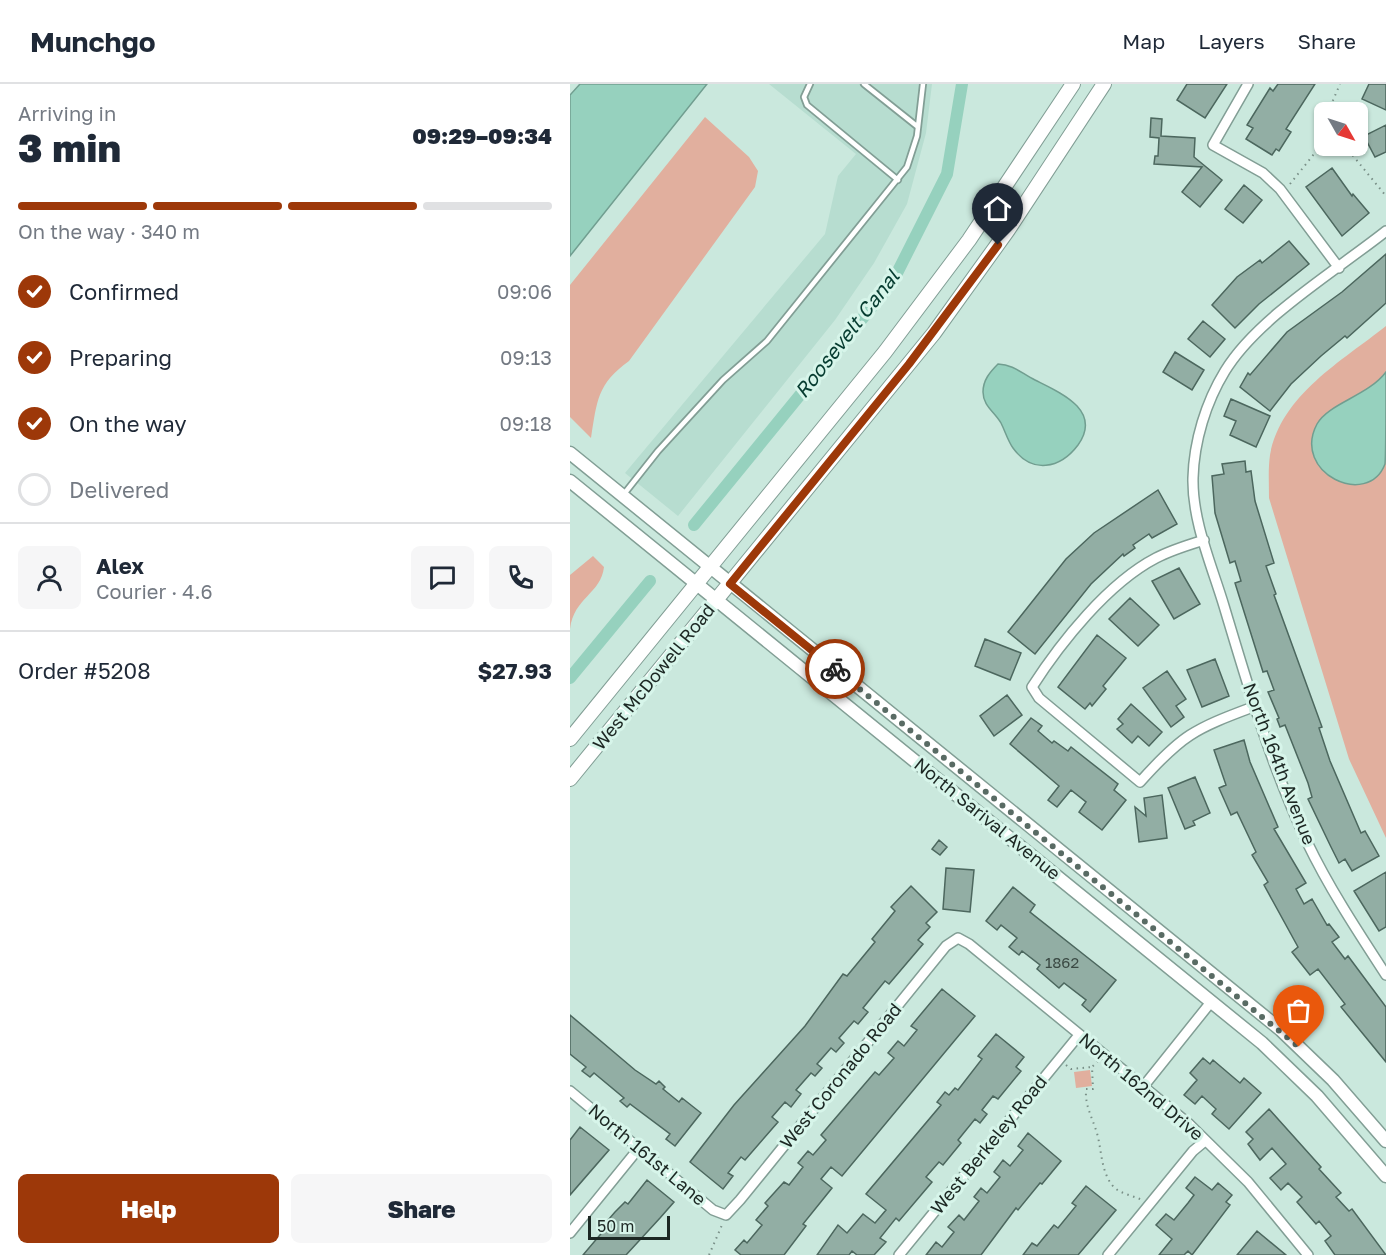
<!DOCTYPE html>
<meta charset="utf-8">
<style>
:root{--surface:#fff;--page:#f6f6f7;--text:#1f2937;--muted:#747a83;--line:#e0e1e3;--accent:#9d3809}
body{margin:0;font-family:"Golos Text",sans-serif;background:var(--page);color:var(--text);height:100vh;display:flex;flex-direction:column;font-size:22px;white-space:nowrap}
*{box-sizing:border-box;margin:0}
p{font-size:20px;color:var(--muted)}
.icon{flex:none;width:33px;height:33px;fill:none;stroke:currentColor;stroke-width:2;stroke-linecap:round;stroke-linejoin:round}
.map{position:relative;flex:1;overflow:hidden}
.drawer{display:flex;flex-direction:column;background:var(--surface);width:570px}
.drawer>*{flex:none}
.needle{width:39px;rotate:129deg}
.buttons{position:absolute;left:744px;top:18px;display:grid;gap:12px}
.buttons a{display:grid;place-items:center;width:54px;height:54px;border-radius:9px;background:var(--surface);box-shadow:0 2px 4px #0004;font-size:30px}
.scale{position:absolute;left:18px;bottom:15px;width:82px;box-sizing:border-box;padding-left:6px;border:3px solid #1c2723;border-top:0;font-size:16px;line-height:21px;white-space:nowrap;color:#1c2723;-webkit-text-stroke:4px #d7f5ea;paint-order:stroke}
.pin{position:absolute;display:grid;place-items:center;width:51px;height:51px;color:#fff;margin:-62px -26px;border-radius:50% 50% 50% 0;rotate:-45deg;box-shadow:0 0 6px #0007}
.pin .icon{rotate:45deg}
.courier{position:absolute;display:grid;place-items:center;width:60px;height:60px;margin:-30px;border:4px solid #9d3809;border-radius:50%;background:#fff;color:#222;box-shadow:0 2px 8px #0007}
.summary em{font-style:normal;font-weight:800}
.summary div{display:flex;flex-direction:column-reverse}
.summary{display:flex;align-items:center;justify-content:space-between;height:102px;padding:0 18px}
h1{font-size:39px;font-weight:800;line-height:45px}
.bar{display:grid;grid-template-columns:repeat(4,1fr);gap:9px 6px;align-content:center;height:72px;padding:0 18px}
.bar i{height:8px;border-radius:4px;background:var(--line)}
.bar .active{background:var(--accent)}
.bar p{grid-column:span 4}
.line{display:flex;align-items:center;gap:15px;padding:0 18px;border-top:2px solid var(--line)}
.line div{flex:1}
.round{display:grid;place-items:center;flex:none;width:63px;height:63px;border-radius:9px;background:var(--page)}
ol{padding:0 18px;list-style:none}
li{display:flex;align-items:center;gap:18px;height:66px}
li p{margin-inline-start:auto}
li .icon{padding:6px;border-radius:50%;background:var(--accent);color:#fff;stroke-width:4}
li:last-child{color:var(--muted)}
li i{width:33px;height:33px;border:3px solid var(--line);border-radius:50%}
.button{display:flex;gap:12px;margin-top:auto;padding:12px 18px}
.button a{flex:1;height:69px;border-radius:9px;background:var(--accent);color:#fff;font-size:24px;font-weight:800;line-height:69px;text-align:center}
.button a+a{background:var(--page);color:var(--text)}
header{display:flex;align-items:center;gap:36px;box-sizing:border-box;height:84px;padding:0 30px;background:var(--surface);border-bottom:2px solid var(--line)}
header strong{font-size:28px}
nav{display:flex;gap:33px;margin-inline-start:auto;font-size:21px}
main{display:flex;flex:1;min-height:0}
.map>svg:first-child{display:block}
.built{fill:#b7ddd0}
.green{fill:#e1af9e}
.water{fill:#96d1be;stroke:#719e90;stroke-width:1.5}
.lines{fill:none;stroke-linecap:round;stroke-linejoin:round}
.canal{stroke:#96d1be;stroke-width:12}
.building{fill:#92aea4;stroke:#4c675e;stroke-width:1.5}
.lane-casing{stroke:#829e95;stroke-width:8}
.street-casing{stroke:#829e95;stroke-width:12}
.secondary-casing{stroke:#829e95;stroke-width:15}
.primary-casing{stroke:#829e95;stroke-width:16}
.path{stroke:#798f87;stroke-width:2;stroke-dasharray:1.5 4.5;stroke-linecap:butt}
.lane{stroke:#fff;stroke-width:4.5}
.street{stroke:#fff;stroke-width:9}
.secondary{stroke:#fff;stroke-width:12}
.primary{stroke:#fff;stroke-width:14}
.done{stroke:#596b64;stroke-width:6;stroke-dasharray:0 10.8}
.route{stroke:#9d3809;stroke-width:8}
.labels{text-anchor:middle;stroke-width:6;stroke-linejoin:round;paint-order:stroke}
.number-label{font-size:15px;fill:#3a4943}
.street-label{font-size:18px;fill:#1c2723;stroke:#d7f5ea}
.water-label{font-size:20px;font-style:italic;fill:#063c30;stroke:#d7f5ea}
</style>
<header>
<strong>Munchgo</strong>
<nav><a>Map</a><a>Layers</a><a>Share</a></nav>
</header>
<main>
<section class="drawer">
<div class="summary"><div><h1>3 min</h1><p>Arriving in</p></div><em>09:29–09:34</em></div>
<div class="bar"><i class="active"></i><i class="active"></i><i class="active"></i><i></i><p>On the way · 340 m</p></div>
<ol>
<li><svg class="icon" aria-label="check" viewBox="0 0 24 24"><path d="M5 12l5 5 9-10"/></svg>Confirmed<p>09:06</p></li>
<li><svg class="icon" aria-label="check" viewBox="0 0 24 24"><path d="M5 12l5 5 9-10"/></svg>Preparing<p>09:13</p></li>
<li><svg class="icon" aria-label="check" viewBox="0 0 24 24"><path d="M5 12l5 5 9-10"/></svg>On the way<p>09:18</p></li>
<li><i></i>Delivered</li>
</ol>
<div class="line" style="height:108px"><a class="round"><svg class="icon" aria-label="person" viewBox="0 0 24 24"><circle cx="12" cy="8" r="4"/><path d="M4 21q1-7 8-7t8 7"/></svg></a><div><b>Alex</b><p>Courier · 4.6</p></div><a class="round"><svg class="icon" aria-label="chat" viewBox="0 0 24 24"><path d="M4 5h16v11H9l-5 4z"/></svg></a><a class="round"><svg class="icon" aria-label="phone" viewBox="0 0 24 24"><path d="M5 4h4l2 5-3 2q2 4 5 5l2-3 5 2v4C11 20 4 13 5 4z"/></svg></a></div>
<div class="line" style="height:78px"><div>Order #5208</div><b>$27.93</b></div>
<div class="button"><a>Help</a><a>Share</a></div>
</section>
<div class="map">
<svg width="816" height="1171" viewBox="0 0 816 1171">
<rect width="100%" height="100%" fill="#cae8dd"/>
<path class="built" d="M 199,0 L 362,0 L 356,49 L 337,120 L 304,179 L 265,236 L 108,432 L 55,389 L 255,150 L 268,92 L 286,70 Z"/>
<path class="green" d="M 135,33 L 179,73 L 188,87 L 185,103 L 59,277 C 27,300 27,317 21,354 L 0,333 L 0,201 Z
M 816,242 L 816,754 L 779,675 L 699,414 C 699,400 698,385 700,371 C 711,311 772,277 816,242 Z
M 23,472 L 34,483 C 31,510 4,513 0,545 L 0,491 Z
M 520,986 L 522,1002 L 506,1004 L 504,988 Z"/>
<path class="water" d="M 10,0 L 137,0 L 0,172 L 0,11 Z
M 428,280 C 444,281 451,289 465,296 C 489,308 533,326 508,361 C 490,385 462,390 443,364 C 438,357 435,347 431,339 C 425,328 413,322 413,308 C 413,296 420,288 428,280 Z
M 816,288 C 816,305 816,369 815,380 C 798,425 721,389 747,340 C 759,319 798,312 816,288 Z"/>
<g class="lines">
<path class="canal" d="M 124,441 L 323,197 L 377,90 L 392,0
M 0,594 L 80,497"/>
</g>
<path class="building" d="M 617,0 L 657,0 L 635,34 L 607,16 Z
M 708,0 L 745,0 L 716,45 L 721,48 L 709,67 L 706,65 L 702,71 L 676,55 L 683,44 L 677,41 L 700,4 L 703,7 Z
M 799,0 L 816,0 L 816,26 L 792,15 Z
M 581,34 L 592,35 L 591,52 L 625,54 L 624,73 L 652,96 L 630,123 L 612,108 L 632,83 L 584,80 L 585,72 L 588,72 L 589,54 L 580,53 Z
M 816,41 L 816,68 L 805,73 L 794,52 Z
M 762,84 L 782,112 L 783,110 L 799,129 L 772,152 L 736,103 Z
M 674,101 L 692,116 L 673,139 L 655,125 Z
M 719,157 L 739,180 L 689,220 L 665,244 L 642,221 L 667,193 L 690,176 L 692,179 Z
M 816,170 L 816,219 L 777,254 L 775,252 L 751,272 L 721,300 L 700,327 L 670,303 L 678,289 L 680,291 L 717,248 L 772,208 Z
M 633,237 L 655,255 L 640,273 L 618,255 Z
M 605,268 L 634,286 L 622,306 L 593,288 Z
M 661,315 L 700,332 L 686,363 L 660,351 L 666,337 L 654,332 Z
M 675,377 L 676,388 L 681,387 L 685,417 L 704,479 L 696,482 L 706,510 L 704,511 L 752,643 L 749,644 L 760,677 L 791,749 L 795,747 L 809,772 L 782,787 L 775,775 L 769,779 L 761,763 L 738,715 L 742,713 L 738,699 L 715,641 L 710,643 L 707,635 L 709,634 L 698,608 L 704,606 L 697,587 L 693,588 L 665,499 L 671,497 L 665,477 L 660,479 L 645,429 L 642,392 L 654,390 L 652,380 Z
M 588,406 L 607,440 L 582,454 L 579,450 L 563,461 L 565,464 L 554,472 L 553,470 L 521,500 L 465,570 L 438,548 L 496,475 L 524,449 Z
M 609,484 L 630,520 L 604,535 L 582,497 Z
M 560,514 L 589,541 L 568,562 L 539,535 Z
M 527,551 L 556,574 L 533,602 L 536,605 L 522,622 L 520,619 L 515,625 L 488,603 Z
M 415,555 L 451,569 L 440,596 L 405,582 Z
M 645,575 L 659,612 L 632,623 L 617,586 Z
M 597,587 L 616,615 L 606,622 L 614,633 L 601,643 L 573,604 Z
M 437,611 L 452,631 L 424,652 L 410,632 Z
M 561,620 L 592,648 L 579,662 L 568,652 L 562,659 L 547,645 L 553,640 L 548,635 Z
M 461,634 L 472,642 L 468,647 L 482,659 L 484,657 L 498,667 L 501,663 L 548,700 L 544,706 L 556,716 L 532,746 L 509,728 L 516,718 L 501,706 L 487,723 L 478,716 L 489,702 L 440,660 Z
M 674,656 L 680,678 L 708,743 L 704,745 L 736,799 L 726,805 L 734,820 L 742,815 L 757,841 L 759,840 L 769,853 L 762,858 L 775,875 L 778,872 L 816,923 L 816,978 L 771,923 L 775,920 L 748,885 L 740,891 L 722,868 L 728,863 L 694,801 L 698,798 L 682,771 L 686,768 L 667,728 L 661,731 L 649,704 L 656,701 L 644,666 Z
M 625,693 L 640,729 L 623,737 L 625,741 L 615,745 L 598,704 Z
M 592,711 L 597,754 L 569,758 L 565,723 L 576,732 L 574,714 Z
M 369,756 L 377,763 L 370,771 L 362,765 Z
M 376,784 L 404,786 L 400,828 L 373,825 Z
M 816,788 L 816,843 L 809,847 L 784,807 Z
M 341,802 L 367,828 L 356,839 L 360,843 L 348,856 L 353,860 L 319,900 L 315,897 L 293,924 L 298,928 L 288,940 L 284,937 L 269,954 L 274,959 L 266,968 L 261,964 L 247,980 L 252,984 L 245,992 L 241,989 L 226,1006 L 231,1010 L 221,1023 L 215,1018 L 202,1033 L 208,1038 L 175,1076 L 171,1073 L 158,1089 L 163,1092 L 153,1105 L 120,1078 L 164,1021 L 235,942 L 273,890 L 277,892 L 305,858 L 302,855 L 325,827 L 321,823 Z
M 443,803 L 465,821 L 460,828 L 546,896 L 520,928 L 512,921 L 516,916 L 494,899 L 489,904 L 467,885 L 470,881 L 452,867 L 449,871 L 439,863 L 447,854 L 431,841 L 427,846 L 416,837 Z
M 372,905 L 405,932 L 272,1092 L 261,1083 L 251,1095 L 262,1104 L 233,1140 L 236,1142 L 214,1171 L 171,1171 L 165,1166 L 174,1156 L 177,1159 L 192,1141 L 186,1136 L 198,1122 L 195,1119 L 214,1098 L 219,1101 L 233,1083 L 228,1079 L 238,1067 L 243,1071 L 256,1056 L 251,1051 L 305,988 L 309,991 L 324,974 L 318,969 L 328,957 L 334,962 L 347,946 L 341,942 Z
M 0,931 L 65,986 L 86,1000 L 89,997 L 95,1003 L 93,1005 L 109,1018 L 112,1014 L 131,1029 L 105,1062 L 96,1055 L 100,1050 L 60,1020 L 57,1023 L 50,1017 L 54,1014 L 24,989 L 20,993 L 12,987 L 16,983 L 0,970 Z
M 426,950 L 454,973 L 446,983 L 451,987 L 428,1015 L 423,1012 L 412,1026 L 417,1030 L 410,1039 L 405,1035 L 388,1056 L 391,1059 L 373,1081 L 369,1078 L 356,1093 L 362,1098 L 329,1137 L 326,1134 L 310,1154 L 316,1158 L 304,1171 L 287,1171 L 282,1167 L 279,1171 L 247,1171 L 268,1141 L 277,1149 L 293,1130 L 305,1139 L 316,1126 L 296,1110 L 371,1021 L 367,1018 L 375,1008 L 379,1011 L 385,1004 L 388,1006 L 412,975 L 408,972 Z
M 633,974 L 640,980 L 643,976 L 670,999 L 674,994 L 691,1009 L 659,1045 L 642,1030 L 646,1025 L 632,1012 L 625,1020 L 614,1011 L 627,996 L 620,989 Z
M 699,1025 L 751,1083 L 749,1085 L 771,1109 L 766,1113 L 779,1127 L 782,1125 L 816,1171 L 765,1171 L 755,1157 L 761,1152 L 749,1137 L 746,1140 L 727,1118 L 732,1113 L 718,1099 L 711,1106 L 700,1094 L 716,1080 L 702,1064 L 690,1076 L 678,1060 L 683,1055 L 676,1048 Z
M 10,1043 L 39,1066 L 0,1111 L 0,1056 Z
M 458,1049 L 491,1077 L 472,1100 L 470,1099 L 448,1126 L 446,1124 L 411,1171 L 356,1171 L 366,1158 L 372,1163 L 384,1148 L 378,1143 L 389,1131 L 394,1136 L 409,1117 L 404,1113 L 411,1104 L 417,1109 L 430,1093 L 424,1088 L 433,1076 L 440,1082 L 453,1066 L 448,1062 Z
M 625,1093 L 642,1106 L 648,1099 L 662,1111 L 656,1118 L 660,1121 L 622,1171 L 618,1167 L 614,1171 L 589,1171 L 602,1155 L 586,1141 L 596,1130 L 604,1136 L 618,1119 L 624,1111 L 616,1104 Z
M 77,1096 L 104,1118 L 90,1134 L 56,1171 L 13,1171 L 41,1138 L 38,1136 L 45,1128 L 55,1118 L 58,1120 Z
M 516,1102 L 546,1126 L 508,1171 L 453,1171 L 462,1159 L 467,1162 L 484,1141 L 488,1144 L 506,1122 L 502,1119 Z
M 687,1147 L 716,1171 L 667,1171 Z"/>
<g class="lines">
<g class="lane-casing">
<path id="lane" d="M 240,0 L 234,13 L 237,21 L 328,96
M 294,0 L 348,43
M 54,410 L 88,367 L 153,296 L 197,257 L 337,83 L 347,52 L 353,0"/>
</g>
<g class="street-casing">
<path id="street" d="M 678,0 L 643,61 L 693,89 L 710,105 L 769,184
M 816,147 C 767,186 687,234 655,287 C 636,318 624,357 623,394 C 622,437 642,482 654,522 C 678,602 701,682 737,758 C 759,804 788,848 816,891
M 634,456 C 618,461 601,466 586,474 C 538,499 491,558 462,603 L 469,614 L 570,698 C 612,651 624,645 683,623
M 573,1003 L 641,918
M 0,1007 L 143,1126 L 156,1131 L 170,1116 L 376,862 L 388,854 L 399,860 L 619,1040 L 678,1098 L 738,1171
M 0,1149 L 69,1064
M 329,1171 L 509,951
M 538,1171 L 623,1067 L 635,1057"/>
</g>
<g class="secondary-casing">
<path id="secondary" d="M 0,369 L 711,946 L 763,996 L 816,1057
M 0,397 L 692,959 L 747,1012 L 816,1092"/>
</g>
<g class="primary-casing">
<path id="primary" d="M 0,655 L 315,268 L 399,156 L 503,0
M 0,695 L 364,249 L 438,146 L 534,0"/>
</g>
<path class="path" d="M 758,28 L 770,0
M 775,62 L 816,112
M 720,100 L 744,70 L 754,45
M 528,977 L 522,983 L 523,1005 L 516,1005 C 515,1021 521,1031 526,1046 C 532,1064 530,1085 542,1101 C 549,1110 562,1111 572,1116
M 496,981 L 501,985 L 522,983
M 139,1171 L 152,1141"/>
<use href="#lane" class="lane"/>
<use href="#street" class="street"/>
<use href="#secondary" class="secondary"/>
<use href="#primary" class="primary"/>
</g>
<g class="lines">
<path class="done" d="M 265,585 L 729,963"/>
<path class="route" d="M 265,585 L 160,500 L 339,280 L 428,161"/>
</g>
<g class="labels">
<g class="number-label">
<text x="492" y="884">1862</text>
</g>
<g class="street-label">
<text transform="translate(84 593) rotate(-51)" y="6">West McDowell Road</text>
<text transform="translate(709 680) rotate(69)" y="6">North 164th Avenue</text>
<text transform="translate(417 735) rotate(39)" y="6">North Sarival Avenue</text>
<text transform="translate(271 992) rotate(-51)" y="6">West Coronado Road</text>
<text transform="translate(571 1003) rotate(40)" y="6">North 162nd Drive</text>
<text transform="translate(419 1061) rotate(-51)" y="6">West Berkeley Road</text>
<text transform="translate(77 1071) rotate(40)" y="6">North 161st Lane</text>
</g>
<g class="water-label">
<text transform="translate(277 250) rotate(-52)" y="7">Roosevelt Canal</text>
</g>
</g>
</svg>
<div class="buttons">
<a><svg class="needle" viewBox="-14 -14 28 28"><path d="M0-13l5 13h-10z" fill="#e53935"/><path d="M0 13l5-13h-10z" fill="#747a83"/></svg></a>
</div>
<div class="scale">50 m</div>
<div class="pin" style="left:729px;top:963px;background:#ea580c"><svg class="icon" aria-label="bag" viewBox="0 0 24 24"><path d="M5 8h14l-1 12H6zM9 8a3 3 0 0 1 6 0"/></svg></div>
<div class="pin" style="left:428px;top:161px;background:#1f2937"><svg class="icon" aria-label="home" viewBox="0 0 24 24"><path d="M3 11l9-7 9 7M6 9v11h12V9"/></svg></div>
<div class="courier" style="left:265px;top:585px"><svg class="icon" aria-label="bike" viewBox="0 0 24 24"><circle cx="6" cy="16" r="4"/><circle cx="18" cy="16" r="4"/><path d="M6 16l4-8h5l3 8M10 8l3 8H6M13 5h3"/></svg></div>
</div>
</main>
